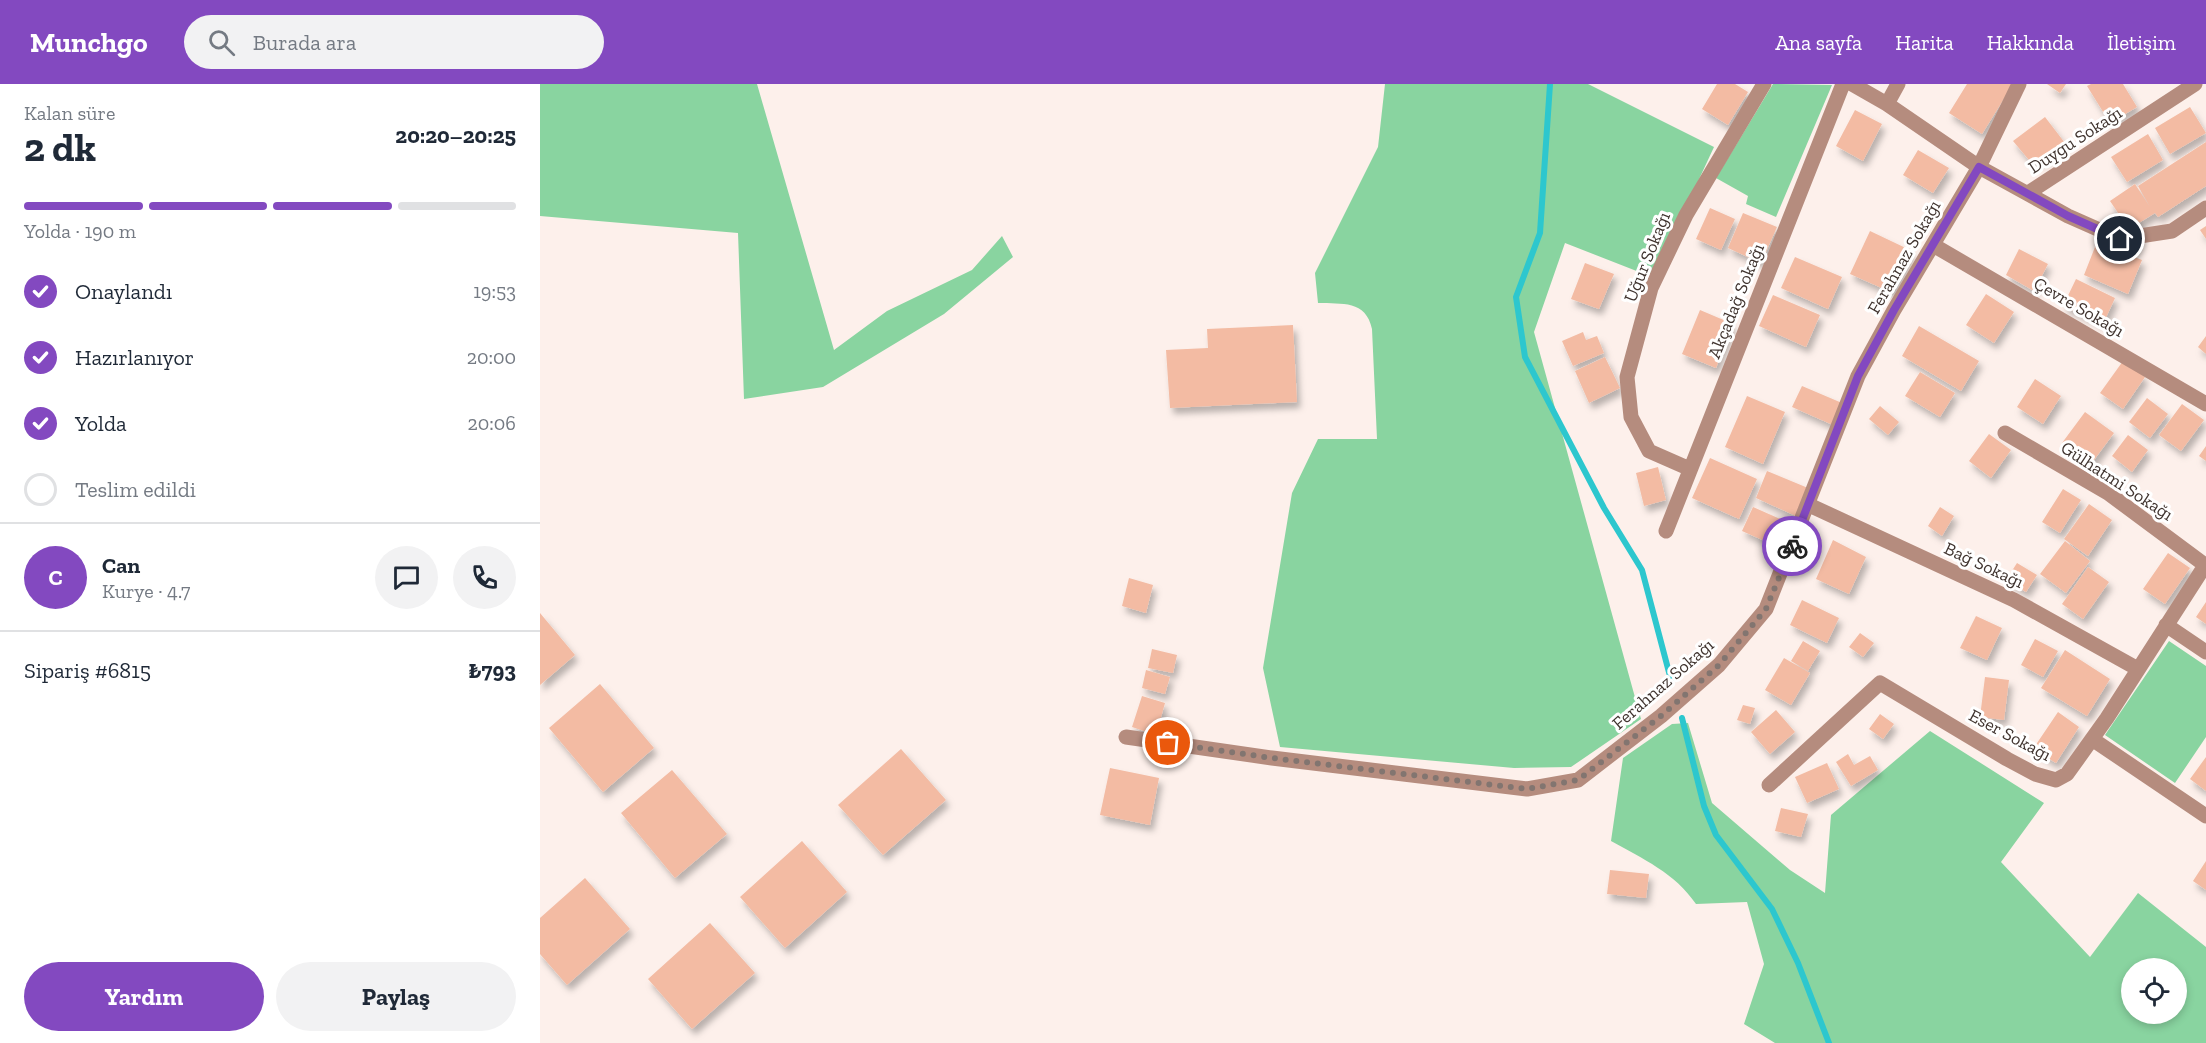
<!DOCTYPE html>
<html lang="tr">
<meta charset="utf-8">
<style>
:root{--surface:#fff;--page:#f2f2f3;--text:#1f2937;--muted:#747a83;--line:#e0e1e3;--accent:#8349c0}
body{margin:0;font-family:"Zilla Slab",serif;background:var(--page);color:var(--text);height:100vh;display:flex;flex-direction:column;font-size:22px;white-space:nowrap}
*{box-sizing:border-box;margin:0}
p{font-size:20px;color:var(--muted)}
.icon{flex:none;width:33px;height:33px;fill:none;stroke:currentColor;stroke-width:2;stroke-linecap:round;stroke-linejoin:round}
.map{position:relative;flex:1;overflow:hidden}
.panel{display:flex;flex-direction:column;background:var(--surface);width:540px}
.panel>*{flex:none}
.fabs{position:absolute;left:1581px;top:874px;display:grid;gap:12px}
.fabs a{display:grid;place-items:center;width:66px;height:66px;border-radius:50%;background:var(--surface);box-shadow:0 3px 9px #0003;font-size:30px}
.pin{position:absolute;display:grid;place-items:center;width:51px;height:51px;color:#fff;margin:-26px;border:3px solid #fff;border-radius:50%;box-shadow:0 2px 6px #0007}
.courier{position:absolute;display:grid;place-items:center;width:60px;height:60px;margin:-30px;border:4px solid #8349c0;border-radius:50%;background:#fff;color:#222;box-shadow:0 2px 8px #0007}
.head em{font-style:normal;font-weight:700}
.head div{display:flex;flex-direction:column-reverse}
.head{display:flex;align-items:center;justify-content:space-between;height:102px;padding:0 24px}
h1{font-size:39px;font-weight:700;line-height:45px}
.bar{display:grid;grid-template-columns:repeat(4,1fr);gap:9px 6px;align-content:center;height:72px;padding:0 24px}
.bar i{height:8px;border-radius:4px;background:var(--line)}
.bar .on{background:var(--accent)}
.bar p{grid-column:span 4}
.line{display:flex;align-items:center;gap:15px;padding:0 24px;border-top:2px solid var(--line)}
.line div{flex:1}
.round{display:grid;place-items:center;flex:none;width:63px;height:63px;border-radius:32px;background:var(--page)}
ol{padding:0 24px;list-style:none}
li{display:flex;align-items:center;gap:18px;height:66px}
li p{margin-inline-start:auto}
li .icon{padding:6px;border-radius:50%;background:var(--accent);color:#fff;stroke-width:4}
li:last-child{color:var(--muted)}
li i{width:33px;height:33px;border:3px solid var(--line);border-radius:50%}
.primary-button{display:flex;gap:12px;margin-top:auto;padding:12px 24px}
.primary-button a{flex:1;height:69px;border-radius:36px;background:var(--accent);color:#fff;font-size:24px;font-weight:700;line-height:69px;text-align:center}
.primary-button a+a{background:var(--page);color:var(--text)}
header{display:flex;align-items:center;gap:36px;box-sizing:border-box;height:84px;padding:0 30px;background:var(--accent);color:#fff}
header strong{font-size:28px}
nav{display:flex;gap:33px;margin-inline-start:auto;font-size:21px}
.search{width:420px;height:54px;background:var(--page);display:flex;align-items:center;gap:15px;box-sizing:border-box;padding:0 21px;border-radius:33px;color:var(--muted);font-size:22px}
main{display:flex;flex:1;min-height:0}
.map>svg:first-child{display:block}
.green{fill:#89d4a0;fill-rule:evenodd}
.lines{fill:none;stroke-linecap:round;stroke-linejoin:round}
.stream{stroke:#2dc7ce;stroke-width:6}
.building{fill:#f3bba3;filter:url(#shadow)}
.minor{stroke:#b58c7e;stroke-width:15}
.done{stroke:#827570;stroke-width:6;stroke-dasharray:0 10.8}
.route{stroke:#8349c0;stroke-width:8}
.labels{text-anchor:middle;stroke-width:6;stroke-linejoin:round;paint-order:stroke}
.street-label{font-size:18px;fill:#3f332e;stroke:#fff}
</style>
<header>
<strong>Munchgo</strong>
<div class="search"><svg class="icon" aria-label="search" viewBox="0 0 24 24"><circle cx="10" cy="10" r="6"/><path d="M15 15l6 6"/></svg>Burada ara</div>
<nav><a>Ana sayfa</a><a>Harita</a><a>Hakkında</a><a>İletişim</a></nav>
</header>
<main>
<section class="panel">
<div class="head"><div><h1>2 dk</h1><p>Kalan süre</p></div><em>20:20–20:25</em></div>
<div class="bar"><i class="on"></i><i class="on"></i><i class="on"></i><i></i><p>Yolda · 190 m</p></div>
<ol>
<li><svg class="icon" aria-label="check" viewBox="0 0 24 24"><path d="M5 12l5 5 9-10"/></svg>Onaylandı<p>19:53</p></li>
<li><svg class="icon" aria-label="check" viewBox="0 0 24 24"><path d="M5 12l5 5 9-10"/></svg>Hazırlanıyor<p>20:00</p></li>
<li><svg class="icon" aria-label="check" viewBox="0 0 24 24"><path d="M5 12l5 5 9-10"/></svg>Yolda<p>20:06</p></li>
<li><i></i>Teslim edildi</li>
</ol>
<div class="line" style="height:108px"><b class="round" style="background:var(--accent);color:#fff">C</b><div><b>Can</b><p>Kurye · 4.7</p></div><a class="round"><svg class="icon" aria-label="chat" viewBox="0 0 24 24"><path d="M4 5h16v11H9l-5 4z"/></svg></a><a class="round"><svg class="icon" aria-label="phone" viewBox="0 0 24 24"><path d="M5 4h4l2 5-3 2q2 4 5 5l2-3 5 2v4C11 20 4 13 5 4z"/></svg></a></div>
<div class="line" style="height:78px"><div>Sipariş #6815</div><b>₺793</b></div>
<div class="primary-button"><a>Yardım</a><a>Paylaş</a></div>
</section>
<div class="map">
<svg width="1666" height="959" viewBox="0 0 1666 959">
<defs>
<filter id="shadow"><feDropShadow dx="3.5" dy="6" stdDeviation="3" flood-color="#0004"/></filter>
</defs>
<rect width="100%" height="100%" fill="#fdf0eb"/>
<path class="green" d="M 0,0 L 217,0 L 294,266 L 347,227 L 432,186 L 462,152 L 473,173 L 404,230 L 283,303 L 204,315 L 198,149 L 0,132 Z
M 845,0 L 1048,0 L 1174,63 L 1147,121 L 1117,195 L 1025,159 L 994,248 L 1101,635 L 1031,683 L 974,684 L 740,663 L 723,584 L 752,409 L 778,355 L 837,355 L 832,245 C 826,216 802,220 778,219 L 775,189 L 838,63 Z
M 1233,0 L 1292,1 L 1236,133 L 1206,120 L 1208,112 L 1176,94 Z
M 1629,557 L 1666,582 L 1666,653 L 1635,699 L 1565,651 Z
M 1148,639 L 1172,719 L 1250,786 L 1285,809 L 1291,731 L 1390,647 L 1504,719 L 1461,778 L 1550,873 L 1598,809 L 1666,863 L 1666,959 L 1235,959 L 1204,940 L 1224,880 L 1207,818 L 1156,820 C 1135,789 1103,775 1071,757 L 1083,674 L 1132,640 ZM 1592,885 L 1636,885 L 1636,930 L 1592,930 Z"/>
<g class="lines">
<path class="stream" d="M 1010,0 L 1000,149 L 976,213 L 985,273 L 1064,424 L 1102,486 L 1131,596
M 1142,634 L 1164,722 L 1176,751 L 1232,825 L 1258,879 L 1289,959"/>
</g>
<path class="building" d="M 1177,0 L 1195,0 L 1208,8 L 1188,41 L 1162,25 Z
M 1427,0 L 1473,0 L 1442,50 L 1409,29 Z
M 1507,0 L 1526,0 L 1520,9 Z
M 1551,0 L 1583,0 L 1597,23 L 1570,39 L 1547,2 Z
M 1650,23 L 1666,49 L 1630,70 L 1615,44 Z
M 1315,26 L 1342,40 L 1323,77 L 1296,62 Z
M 1505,33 L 1525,59 L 1502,77 L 1489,76 L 1473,57 Z
M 1608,50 L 1623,76 L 1587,98 L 1571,73 Z
M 1666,58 L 1666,102 L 1618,133 L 1615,129 L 1589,145 L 1570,117 L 1595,100 L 1610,123 L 1598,102 Z
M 1378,66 L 1409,84 L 1393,109 L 1363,91 Z
M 1170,124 L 1195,135 L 1181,166 L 1156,155 Z
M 1203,129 L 1237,143 L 1221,179 L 1188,164 Z
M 1666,142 L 1666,155 L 1660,146 Z
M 1330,147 L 1372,167 L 1353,209 L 1310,190 Z
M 1557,158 L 1602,176 L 1588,210 L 1544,191 Z
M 1479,165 L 1508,180 L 1494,207 L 1466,191 Z
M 1255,173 L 1302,193 L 1288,225 L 1241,204 Z
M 1045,179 L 1074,190 L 1059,225 L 1031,215 Z
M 1536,195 L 1575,214 L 1563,240 L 1523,222 Z
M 1446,210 L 1474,228 L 1454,259 L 1426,241 Z
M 1233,211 L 1280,231 L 1266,263 L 1219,242 Z
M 1160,226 L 1193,240 L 1176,284 L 1142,270 Z
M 753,241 L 757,318 L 630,324 L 626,266 L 668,264 L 667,245 Z
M 1379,242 L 1439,277 L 1421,307 L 1362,272 Z
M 1043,248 L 1046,256 L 1057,252 L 1064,269 L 1033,282 L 1022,257 Z
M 1666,252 L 1666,270 L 1658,263 Z
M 1065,273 L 1080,304 L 1049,319 L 1035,287 Z
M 1583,277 L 1605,293 L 1583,325 L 1560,309 Z
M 1380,288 L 1415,309 L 1400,333 L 1365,312 Z
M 1495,295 L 1521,312 L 1503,340 L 1477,323 Z
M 1262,302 L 1302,319 L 1293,341 L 1252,323 Z
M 1207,312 L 1245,328 L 1223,380 L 1185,363 Z
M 1607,314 L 1628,330 L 1610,354 L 1589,338 Z
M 1642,320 L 1664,336 L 1641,367 L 1619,351 Z
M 1340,322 L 1359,338 L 1348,351 L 1329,335 Z
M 1545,328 L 1574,349 L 1551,380 L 1522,359 Z
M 1449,350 L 1471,366 L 1451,394 L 1429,377 Z
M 1588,351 L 1608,366 L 1592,388 L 1572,372 Z
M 1666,362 L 1666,377 L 1659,372 Z
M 1170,374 L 1217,395 L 1199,435 L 1152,414 Z
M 1118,383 L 1126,416 L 1104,422 L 1096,389 Z
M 1227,387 L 1268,404 L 1256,432 L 1216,414 Z
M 1523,405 L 1541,416 L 1520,449 L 1502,438 Z
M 1549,420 L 1572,436 L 1548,472 L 1524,455 Z
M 1213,423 L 1254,441 L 1243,465 L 1202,447 Z
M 1400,423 L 1414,432 L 1402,452 L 1388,442 Z
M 1293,456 L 1326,473 L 1309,510 L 1276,495 Z
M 1525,457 L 1550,477 L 1526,509 L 1500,490 Z
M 1628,469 L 1650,484 L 1625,520 L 1603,505 Z
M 1477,479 L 1497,491 L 1486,508 L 1466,496 Z
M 1548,483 L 1569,498 L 1543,535 L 1522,520 Z
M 589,494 L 613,501 L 606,529 L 582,522 Z
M 1262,516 L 1299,534 L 1287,559 L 1250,541 Z
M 1666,518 L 1666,540 L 1656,533 Z
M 0,529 L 35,571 L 0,601 Z
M 1436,532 L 1462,544 L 1447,576 L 1420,564 Z
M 1320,549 L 1334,559 L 1323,573 L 1309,563 Z
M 1495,555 L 1518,567 L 1503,593 L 1481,581 Z
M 1263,557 L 1280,567 L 1268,587 L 1251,577 Z
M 612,565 L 637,571 L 633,589 L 608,584 Z
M 1525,566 L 1570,595 L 1547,632 L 1501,604 Z
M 1244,574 L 1270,589 L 1251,621 L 1225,606 Z
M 606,586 L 630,593 L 625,610 L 602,604 Z
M 1445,593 L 1469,596 L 1464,636 L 1440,633 Z
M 60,600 L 114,664 L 63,708 L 9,644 Z
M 602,612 L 625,619 L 616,651 L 592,643 Z
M 1203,621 L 1215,624 L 1210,640 L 1197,636 Z
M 1236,626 L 1255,648 L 1230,670 L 1211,648 Z
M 1518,628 L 1539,643 L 1516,679 L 1493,665 Z
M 1340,630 L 1354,640 L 1343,655 L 1329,645 Z
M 361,665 L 406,716 L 343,771 L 298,721 Z
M 1308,670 L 1314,681 L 1330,672 L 1338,686 L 1311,702 L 1296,678 Z
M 1666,673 L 1666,707 L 1650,695 Z
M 1287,679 L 1299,705 L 1267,719 L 1255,693 Z
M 570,684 L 619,694 L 610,741 L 560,731 Z
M 132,686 L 187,750 L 135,794 L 81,729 Z
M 1241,724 L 1268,730 L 1261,753 L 1235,747 Z
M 262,757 L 307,808 L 245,864 L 200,813 Z
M 1666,777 L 1666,806 L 1653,797 Z
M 1070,786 L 1109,790 L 1106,814 L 1067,810 Z
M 45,794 L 90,845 L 27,901 L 0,870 L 0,834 Z
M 170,839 L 215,889 L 152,945 L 108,895 Z"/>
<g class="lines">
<path class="minor" d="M 1312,0 L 1347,20 L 1439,83 L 1528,132 L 1580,155 L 1632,147 L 1666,124
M 1347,20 L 1358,0
M 1488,109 L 1655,0
M 1393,161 L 1666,320
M 1465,349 L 1568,409 L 1665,481
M 1150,385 L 1109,367 L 1091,333 L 1087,293 L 1111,204 L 1146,131 L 1224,0
M 1269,421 L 1474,516 L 1598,585
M 1126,447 L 1303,0
M 1626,541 L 1666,568
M 586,653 L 732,674 L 987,705 L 1038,696 L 1121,632 L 1179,581 L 1226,525 L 1318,292 L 1354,226 L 1439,83 L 1479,0
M 1552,655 L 1666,732
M 1229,701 L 1340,599 L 1467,675 L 1495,690 L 1516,696 L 1527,690 L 1567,634 L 1666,480"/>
</g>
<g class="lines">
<path class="done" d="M 628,659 L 732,674 L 987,705 L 1038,696 L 1121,632 L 1179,581 L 1226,525 L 1252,462"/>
<path class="route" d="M 1252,462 L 1318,292 L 1354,226 L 1439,83 L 1528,132 L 1580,155"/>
</g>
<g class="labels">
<g class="street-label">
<text transform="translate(1535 56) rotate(-33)" y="6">Duygu Sokağı</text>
<text transform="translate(1107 173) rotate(-68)" y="6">Uğur Sokağı</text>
<text transform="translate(1364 173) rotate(-60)" y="6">Ferahnaz Sokağı</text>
<text transform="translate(1196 217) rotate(-68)" y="6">Akçadağ Sokağı</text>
<text transform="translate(1539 223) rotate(30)" y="6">Çevre Sokağı</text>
<text transform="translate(1577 397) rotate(33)" y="6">Gülhatmi Sokağı</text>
<text transform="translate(1444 481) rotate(25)" y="6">Bağ Sokağı</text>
<text transform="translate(1123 600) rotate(-41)" y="6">Ferahnaz Sokağı</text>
<text transform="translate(1470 651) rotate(28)" y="6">Eser Sokağı</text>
</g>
</g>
</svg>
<div class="fabs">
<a><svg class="icon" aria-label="locate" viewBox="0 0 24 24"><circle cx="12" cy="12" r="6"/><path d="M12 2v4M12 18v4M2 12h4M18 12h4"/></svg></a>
</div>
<div class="pin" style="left:628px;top:659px;background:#ea580c"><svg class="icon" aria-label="bag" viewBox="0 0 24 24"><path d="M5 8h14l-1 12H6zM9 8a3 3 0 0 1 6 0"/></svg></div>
<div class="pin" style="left:1580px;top:155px;background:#1f2937"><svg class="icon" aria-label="home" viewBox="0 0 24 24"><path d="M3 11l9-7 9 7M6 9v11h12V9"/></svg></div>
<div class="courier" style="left:1252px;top:462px"><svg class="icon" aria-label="bike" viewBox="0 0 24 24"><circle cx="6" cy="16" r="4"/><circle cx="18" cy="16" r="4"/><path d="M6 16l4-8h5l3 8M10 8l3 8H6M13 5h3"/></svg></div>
</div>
</main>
